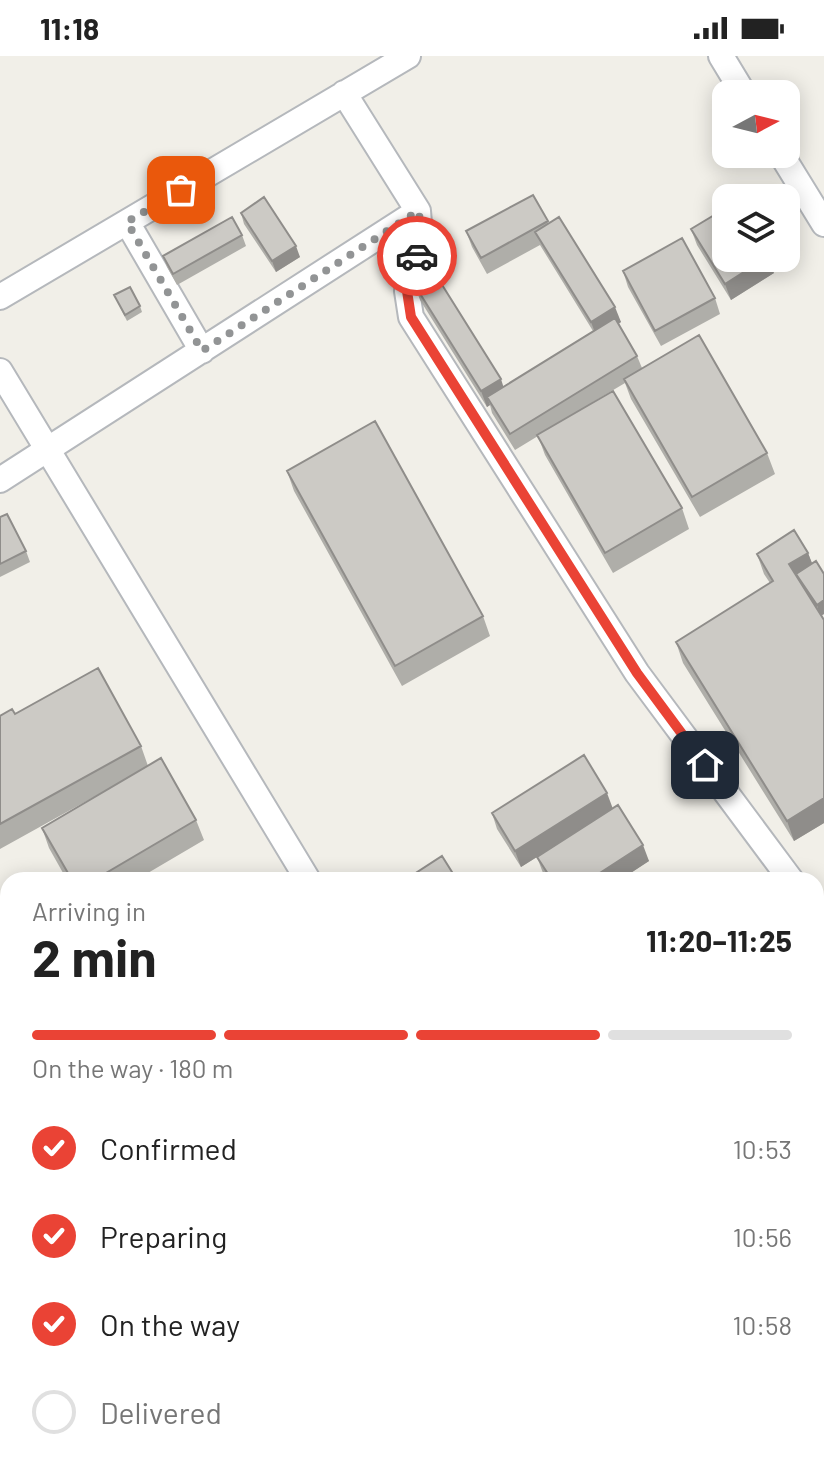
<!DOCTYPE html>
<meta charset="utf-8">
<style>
:root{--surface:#fff;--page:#f2f2f2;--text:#222;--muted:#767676;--line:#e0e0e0;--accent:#ea4335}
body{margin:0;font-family:Barlow,sans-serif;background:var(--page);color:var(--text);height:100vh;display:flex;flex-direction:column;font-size:30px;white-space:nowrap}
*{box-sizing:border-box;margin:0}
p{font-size:26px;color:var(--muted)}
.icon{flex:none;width:44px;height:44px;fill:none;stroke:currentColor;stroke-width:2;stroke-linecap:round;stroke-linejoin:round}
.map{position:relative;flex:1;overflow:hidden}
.panel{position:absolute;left:0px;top:816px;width:824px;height:600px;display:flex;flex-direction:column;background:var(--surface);border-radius:24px 24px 0 0;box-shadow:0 4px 20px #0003}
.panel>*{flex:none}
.needle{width:52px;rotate:83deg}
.controls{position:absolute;left:712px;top:24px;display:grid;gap:16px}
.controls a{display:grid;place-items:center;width:88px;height:88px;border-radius:16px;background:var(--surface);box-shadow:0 4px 20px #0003;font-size:40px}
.pin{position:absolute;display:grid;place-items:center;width:68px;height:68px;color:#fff;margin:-34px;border-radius:16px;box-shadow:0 4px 12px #0006}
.courier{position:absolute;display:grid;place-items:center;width:80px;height:80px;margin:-40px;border:6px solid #ea4335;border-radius:50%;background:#fff;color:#222;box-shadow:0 2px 10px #0007}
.headline em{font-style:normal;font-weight:700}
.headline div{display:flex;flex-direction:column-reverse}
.headline{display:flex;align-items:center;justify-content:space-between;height:136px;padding:0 32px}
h1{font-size:52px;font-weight:700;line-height:60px}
.bar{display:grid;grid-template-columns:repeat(4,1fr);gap:12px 8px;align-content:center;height:96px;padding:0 32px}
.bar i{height:10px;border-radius:6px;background:var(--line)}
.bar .selected{background:var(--accent)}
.bar p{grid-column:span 4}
ol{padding:0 32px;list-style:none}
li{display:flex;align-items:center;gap:24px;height:88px}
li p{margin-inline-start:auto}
li .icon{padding:8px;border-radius:50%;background:var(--accent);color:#fff;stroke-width:4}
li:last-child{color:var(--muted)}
li i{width:44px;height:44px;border:4px solid var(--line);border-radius:50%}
.status{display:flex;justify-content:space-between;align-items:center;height:56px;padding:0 40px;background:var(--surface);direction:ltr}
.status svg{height:22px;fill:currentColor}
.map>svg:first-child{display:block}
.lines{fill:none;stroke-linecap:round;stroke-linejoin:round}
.minor-casing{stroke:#b5b8bc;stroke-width:28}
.minor{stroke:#fff;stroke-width:24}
.wall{fill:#afaea9}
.shaded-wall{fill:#8f8d8a}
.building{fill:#cccac5;stroke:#8f8d8a;stroke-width:2}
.done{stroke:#929495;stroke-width:8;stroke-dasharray:0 14.4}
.route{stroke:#ea4335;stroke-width:10}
</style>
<div class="status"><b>11:18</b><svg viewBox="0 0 49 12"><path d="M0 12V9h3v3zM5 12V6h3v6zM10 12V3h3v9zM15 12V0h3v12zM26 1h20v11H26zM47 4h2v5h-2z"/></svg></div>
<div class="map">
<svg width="824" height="1416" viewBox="0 0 824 1416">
<rect width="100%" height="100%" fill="#f1efe8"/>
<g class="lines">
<g class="minor-casing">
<path id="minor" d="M 721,0 L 744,38
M 344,37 L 418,155 L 421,191 L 407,235 L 411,261 L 637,617 L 791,824
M 781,98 L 824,168
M 127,166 L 202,295
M 0,241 L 408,0
M 0,315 L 308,824
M 0,424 L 418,155
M 816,858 L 824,869
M 743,1408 L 749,1416
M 0,1415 L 1,1416"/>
</g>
<use href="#minor" class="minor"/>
</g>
<path class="wall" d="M 533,139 L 548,167 L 621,266 L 618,268 L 637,300 L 642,312 L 767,397 L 775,418 L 700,461 L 631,343 L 625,327 L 593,346 L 682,452 L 689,473 L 613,517 L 545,399 L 538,380 L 515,394 L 492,357 L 490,349 L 487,351 L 420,244 L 414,228 L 503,331 L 593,275 L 540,189 L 487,218 L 472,191 L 466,175 Z
M 241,157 L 300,201 L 276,216 L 244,168 Z
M 691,173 L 774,217 L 731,244 L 697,189 Z
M 242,179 L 246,190 L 177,229 L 167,211 L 163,200 Z
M 623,215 L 715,242 L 720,258 L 661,290 L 628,231 Z
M 114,239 L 140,250 L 142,256 L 127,265 Z
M 287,415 L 483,560 L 490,580 L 402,630 L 294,435 Z
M 0,461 L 26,495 L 30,506 L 0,521 Z
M 808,497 L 812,508 L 824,518 L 824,558 L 821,560 L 824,564 L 824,767 L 794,785 L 683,607 L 676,586 L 770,527 L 764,518 L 757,498 Z
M 15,658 L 141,690 L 148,710 L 196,764 L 204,784 L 136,824 L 67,824 L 49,792 L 42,772 L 101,737 L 0,793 L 0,660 Z
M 613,752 L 649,805 L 620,824 L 547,824 L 543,817 L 537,801 L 521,811 L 497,773 L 492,757 Z
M 816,1017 L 824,1028 L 824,1202 L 816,1190 Z
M 824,1291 L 824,1403 L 806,1416 L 772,1416 L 766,1408 L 816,1408 Z
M 270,1408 L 670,1408 L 675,1416 L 276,1416 Z"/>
<path class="shaded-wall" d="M 296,190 L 300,201 L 276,216 L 272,205 Z
M 766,202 L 768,202 L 774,217 L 731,244 L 725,228 Z
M 615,251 L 621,266 L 597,282 L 591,266 Z
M 501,323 L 506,339 L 487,341 L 490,349 L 487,351 L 481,335 Z
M 808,497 L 816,517 L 800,527 L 789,508 Z
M 824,544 L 824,558 L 820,560 L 817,549 Z
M 607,737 L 613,753 L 521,811 L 515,795 Z
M 824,742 L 824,767 L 794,785 L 787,765 Z
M 643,789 L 649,805 L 620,824 L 589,824 Z
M 824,987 L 824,1000 L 816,1006 L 816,992 Z
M 8,1114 L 8,1139 L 0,1144 L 0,1119 Z
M 824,1377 L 824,1403 L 806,1416 L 779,1416 L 777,1412 L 782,1408 L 816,1408 L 816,1383 Z
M 411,1408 L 415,1408 L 418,1416 L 400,1416 Z
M 425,1408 L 452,1408 L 427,1412 L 428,1416 L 420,1416 L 418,1412 Z
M 580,1408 L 616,1408 L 605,1416 L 569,1416 Z"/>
<path class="building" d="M 533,139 L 548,165 L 481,202 L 466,175 Z
M 264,141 L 296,190 L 272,205 L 241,157 Z
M 726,152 L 726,202 L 766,202 L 725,228 L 691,173 Z
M 232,161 L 242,179 L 173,218 L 163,200 Z
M 559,161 L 615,251 L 591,266 L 535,176 Z
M 682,182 L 715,242 L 655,275 L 623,215 Z
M 434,216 L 501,323 L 481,335 L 414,228 Z
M 130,231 L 140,250 L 125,259 L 114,239 Z
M 615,262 L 637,300 L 510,378 L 487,341 Z
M 699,279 L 767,397 L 692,441 L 624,323 Z
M 613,335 L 682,452 L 605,497 L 537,379 Z
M 375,365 L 483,560 L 395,610 L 287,415 Z
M 7,458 L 26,495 L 0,508 L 0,461 Z
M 794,474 L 808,497 L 789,508 L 824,564 L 824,742 L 787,765 L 676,586 L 773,525 L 757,498 Z
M 816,505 L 824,518 L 824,544 L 817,549 L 796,518 Z
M 98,612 L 141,690 L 0,768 L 0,660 L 12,653 L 15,658 Z
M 584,699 L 607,737 L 515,795 L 492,757 Z
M 161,702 L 196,764 L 94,824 L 72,824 L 42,772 Z
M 618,749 L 643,789 L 589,824 L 552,824 L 537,801 Z
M 442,800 L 457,824 L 405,824 Z
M 816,975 L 824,987 L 816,992 Z
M 7,1010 L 8,1114 L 0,1119 L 0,1014 Z
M 816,1017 L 824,1028 L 824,1193 L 816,1181 Z
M 824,1291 L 824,1377 L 816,1383 L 816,1297 Z
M 171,1408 L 186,1408 L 190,1414 L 188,1416 L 168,1416 L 165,1412 Z
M 276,1408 L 411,1408 L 400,1416 L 282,1416 Z
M 416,1408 L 425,1408 L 418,1412 Z
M 432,1408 L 580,1408 L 569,1416 L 429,1416 L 427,1412 Z
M 610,1408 L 670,1408 L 675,1416 L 599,1416 Z"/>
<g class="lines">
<path class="done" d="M 181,134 L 127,166 L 202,295 L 418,155 L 422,171 L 417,200"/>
<path class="route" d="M 417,200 L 407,235 L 411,261 L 637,617 L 705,709"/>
</g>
</svg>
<div class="controls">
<a><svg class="needle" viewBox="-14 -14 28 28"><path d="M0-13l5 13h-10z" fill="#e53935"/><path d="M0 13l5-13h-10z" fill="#767676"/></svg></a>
<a><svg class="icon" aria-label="layers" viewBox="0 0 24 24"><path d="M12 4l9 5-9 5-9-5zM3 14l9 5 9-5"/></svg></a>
</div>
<div class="pin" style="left:181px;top:134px;background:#ea580c"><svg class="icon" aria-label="bag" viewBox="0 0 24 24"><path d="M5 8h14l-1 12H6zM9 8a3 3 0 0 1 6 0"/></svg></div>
<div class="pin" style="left:705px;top:709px;background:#1f2937"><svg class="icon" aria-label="home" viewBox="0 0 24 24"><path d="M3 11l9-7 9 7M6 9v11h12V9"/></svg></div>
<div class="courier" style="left:417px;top:200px"><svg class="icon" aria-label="car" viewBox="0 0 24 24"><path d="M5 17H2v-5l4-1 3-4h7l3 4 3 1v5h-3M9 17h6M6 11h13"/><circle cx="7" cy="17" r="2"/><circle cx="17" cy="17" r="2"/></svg></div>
<section class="panel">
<div class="headline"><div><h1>2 min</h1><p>Arriving in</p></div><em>11:20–11:25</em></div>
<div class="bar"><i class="selected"></i><i class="selected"></i><i class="selected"></i><i></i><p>On the way · 180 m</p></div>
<ol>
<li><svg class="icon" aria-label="check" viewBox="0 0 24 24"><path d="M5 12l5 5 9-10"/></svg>Confirmed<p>10:53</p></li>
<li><svg class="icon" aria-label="check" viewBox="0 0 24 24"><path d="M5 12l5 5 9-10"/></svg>Preparing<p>10:56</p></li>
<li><svg class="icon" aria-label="check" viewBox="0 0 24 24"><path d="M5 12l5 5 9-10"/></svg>On the way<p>10:58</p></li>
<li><i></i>Delivered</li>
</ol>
</section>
</div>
